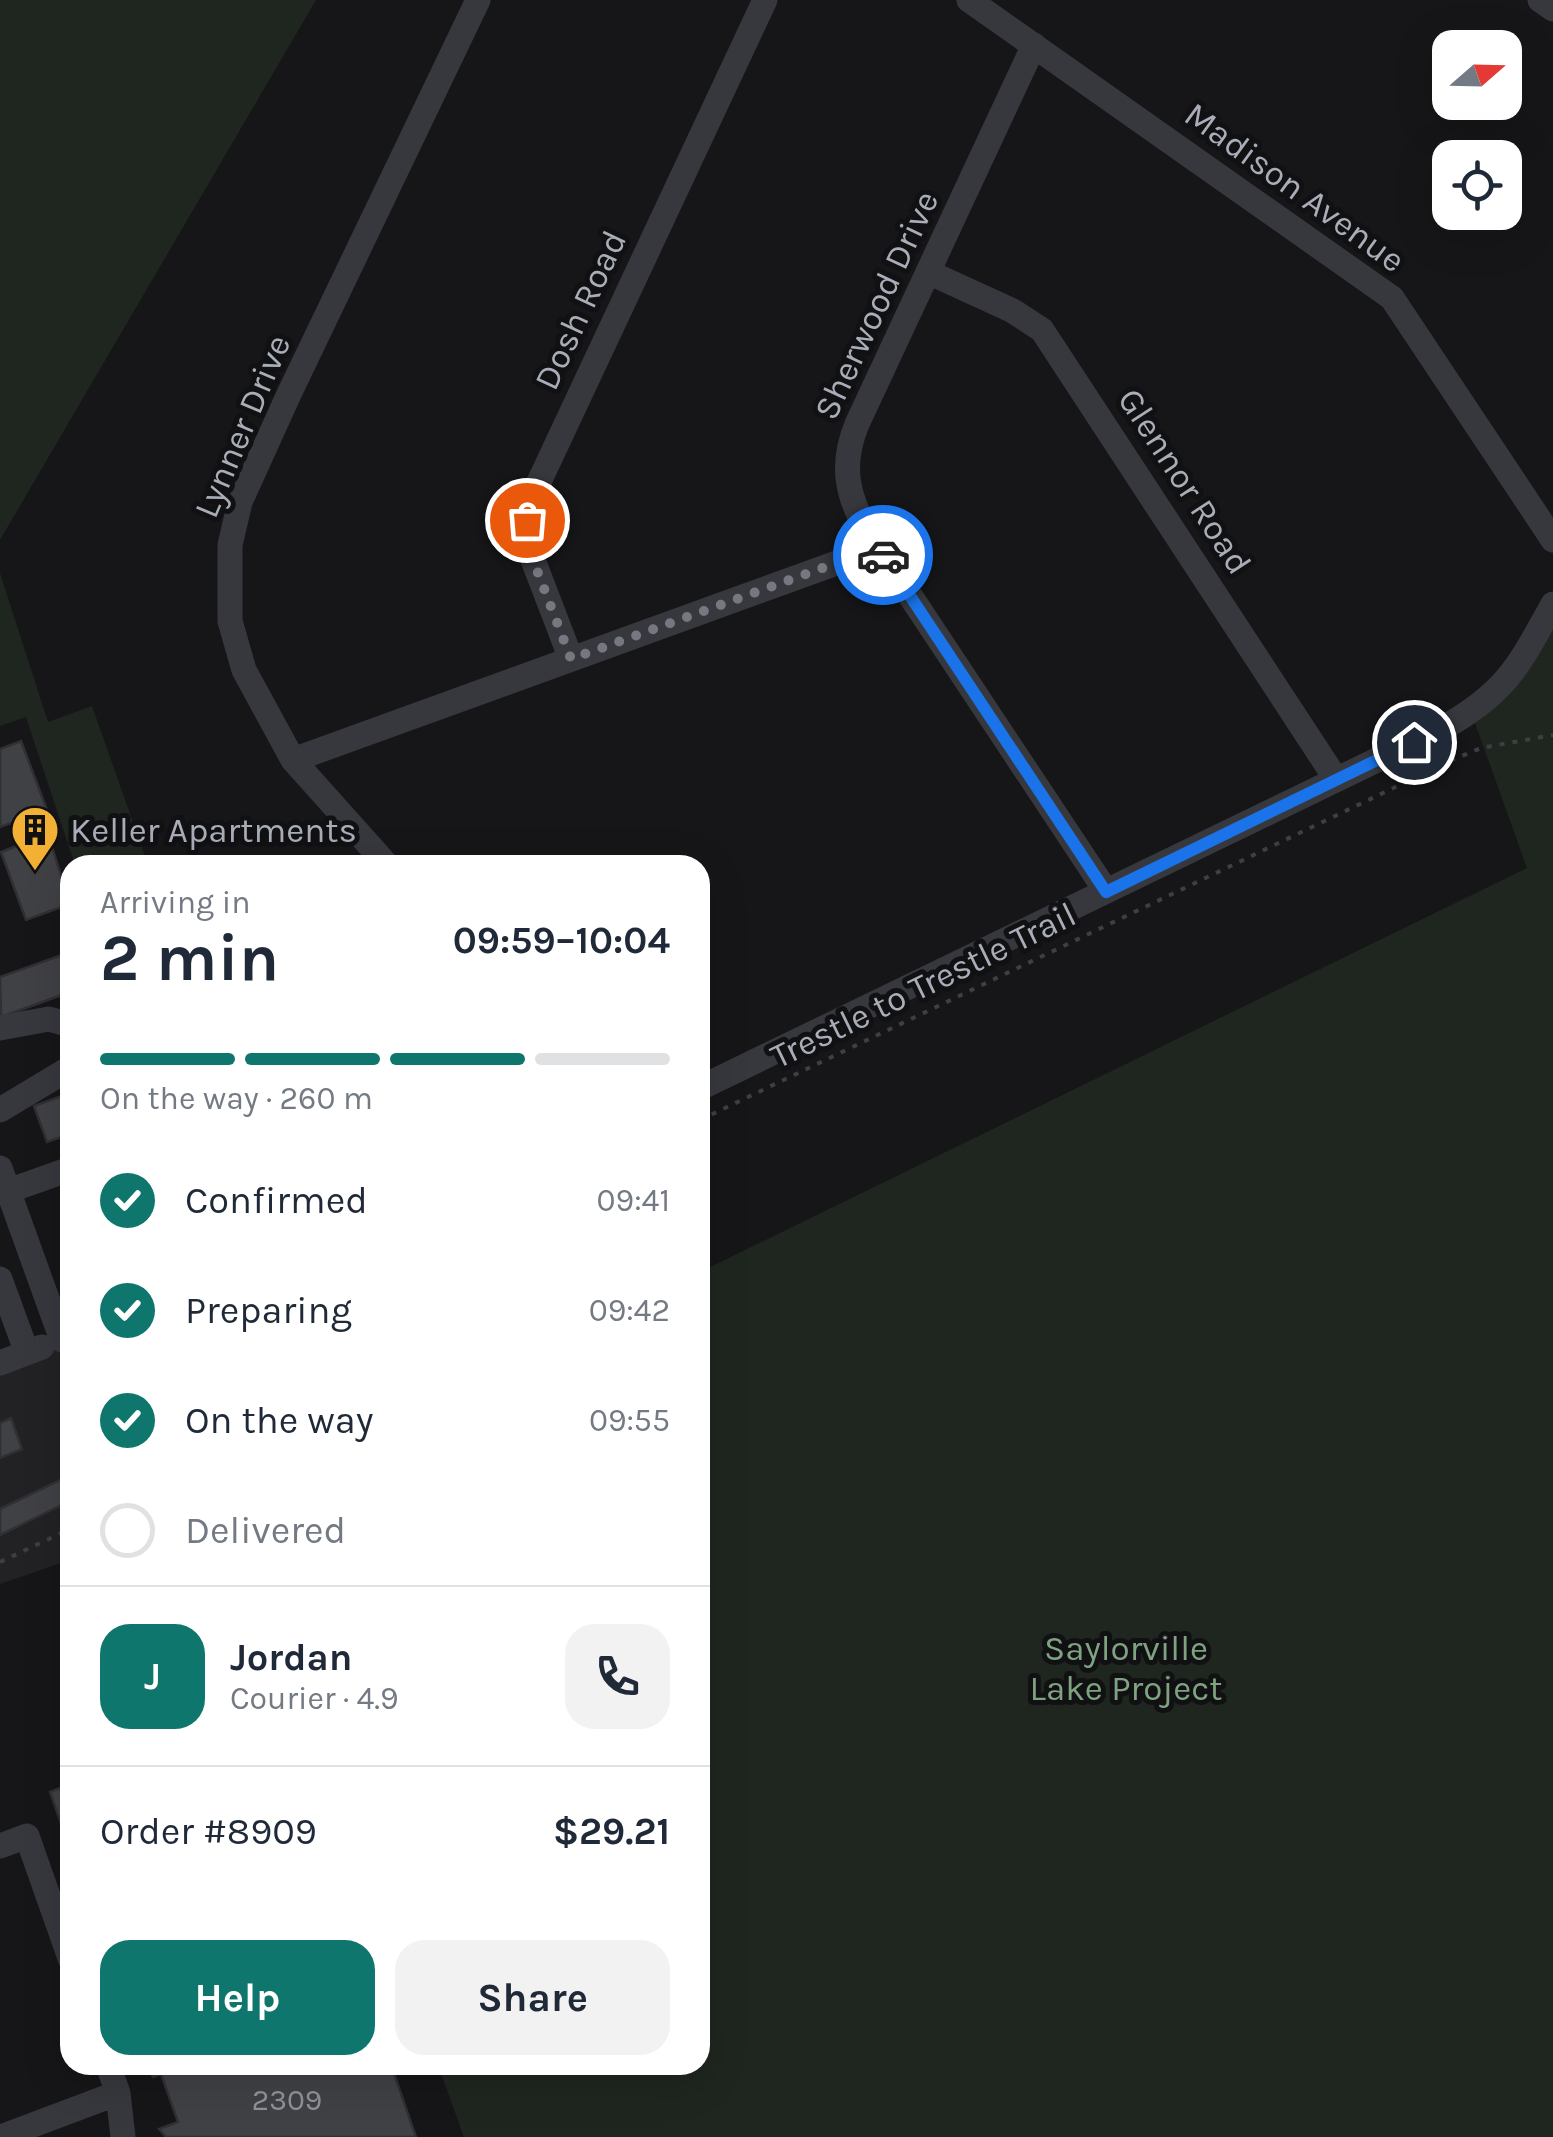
<!DOCTYPE html>
<meta charset="utf-8">
<style>
:root{--surface:#fff;--page:#f2f2f3;--text:#1f2937;--muted:#747a83;--line:#e0e1e3;--accent:#0f766e}
body{margin:0;font-family:Karla,sans-serif;background:var(--page);color:var(--text);height:100vh;display:flex;flex-direction:column;font-size:38px;white-space:nowrap}
*{box-sizing:border-box;margin:0}
p{font-size:32px;color:var(--muted)}
.icon{flex:none;width:55px;height:55px;fill:none;stroke:currentColor;stroke-width:2;stroke-linecap:round;stroke-linejoin:round}
.map{position:relative;flex:1;overflow:hidden}
.details{position:absolute;left:60px;top:855px;width:650px;height:1220px;display:flex;flex-direction:column;background:var(--surface);border-radius:30px;box-shadow:0 10px 40px #0002}
.details>*{flex:none}
.needle{width:65px;rotate:70deg}
.buttons{position:absolute;left:1432px;top:30px;display:grid;gap:20px}
.buttons a{display:grid;place-items:center;width:90px;height:90px;border-radius:20px;background:var(--surface);box-shadow:0 10px 40px #0002;font-size:50px}
.pin{position:absolute;display:grid;place-items:center;width:85px;height:85px;color:#fff;margin:-42px;border:5px solid #fff;border-radius:50%;box-shadow:0 2px 10px #0007}
.courier{position:absolute;display:grid;place-items:center;width:100px;height:100px;margin:-50px;border:8px solid #1a73e8;border-radius:50%;background:#fff;color:#222;box-shadow:0 2px 12px #0007}
.summary em{font-style:normal;font-weight:700}
.summary div{display:flex;flex-direction:column-reverse}
.summary{display:flex;align-items:center;justify-content:space-between;height:170px;padding:0 40px}
h1{font-size:65px;font-weight:700;line-height:75px}
.bar{display:grid;grid-template-columns:repeat(4,1fr);gap:15px 10px;align-content:center;height:120px;padding:0 40px}
.bar i{height:12px;border-radius:8px;background:var(--line)}
.bar .active{background:var(--accent)}
.bar p{grid-column:span 4}
.line{display:flex;align-items:center;gap:25px;padding:0 40px;border-top:2px solid var(--line)}
.line div{flex:1}
.round{display:grid;place-items:center;flex:none;width:105px;height:105px;border-radius:30px;background:var(--page)}
ol{padding:0 40px;list-style:none}
li{display:flex;align-items:center;gap:30px;height:110px}
li p{margin-inline-start:auto}
li .icon{padding:10px;border-radius:50%;background:var(--accent);color:#fff;stroke-width:4}
li:last-child{color:var(--muted)}
li i{width:55px;height:55px;border:5px solid var(--line);border-radius:50%}
.action{display:flex;gap:20px;margin-top:auto;padding:20px 40px}
.action a{flex:1;height:115px;border-radius:30px;background:var(--accent);color:#fff;font-size:40px;font-weight:700;line-height:115px;text-align:center}
.action a+a{background:var(--page);color:var(--text)}
.map>svg:first-child{display:block}
.built{fill:#222225}
.green{fill:#1e261f}
.building{fill:#404145;stroke:#303034;stroke-width:2.5}
.lines{fill:none;stroke-linecap:round;stroke-linejoin:round}
.path{stroke:#3d3f44;stroke-width:4;stroke-dasharray:5 8;stroke-linecap:butt}
.minor{stroke:#37383d;stroke-width:25}
.done{stroke:#757880;stroke-width:10;stroke-dasharray:0 18}
.route{stroke:#1a73e8;stroke-width:12}
.labels{text-anchor:middle;stroke-width:10;stroke-linejoin:round;paint-order:stroke}
.number-label{font-size:30px;fill:#8e929b}
.street-label{font-size:35px;fill:#a8adb8;stroke:#111113}
.poi-label{font-size:35px;fill:#a8adb8;stroke:#111113;text-anchor:start}
.park-label{font-size:35px;fill:#7fa381;stroke:#111113}
</style>
<div class="map">
<svg width="1553" height="2137" viewBox="0 0 1553 2137">
<rect width="100%" height="100%" fill="#161618"/>
<path class="built" d="M 62,1340 L 70,1363 L 70,1560 L 0,1584 L 0,1363 Z"/>
<path class="green" d="M 0,0 L 316,0 L 0,540 Z
M 0,573 L 48,722 L 92,706 L 148,865 L 75,865 L 26,717 L 0,726 Z
M 1553,604 L 1553,2137 L 464,2137 L 438,2065 L 700,2065 L 700,1272 L 1527,868 L 1471,712 Z"/>
<path class="building" d="M 21,741 L 47,810 L 0,827 L 0,749 Z
M 48,834 L 70,904 L 26,920 L 1,852 Z
M 70,952 L 70,992 L 1,1017 L 0,977 Z
M 70,1093 L 70,1134 L 47,1142 L 34,1106 Z
M 11,1418 L 22,1449 L 0,1458 L 0,1423 Z
M 64,1478 L 70,1501 L 0,1535 L 0,1509 Z
M 70,1784 L 70,1849 L 50,1792 Z
M 148,2065 L 391,2065 L 416,2137 L 166,2137 L 159,2129 L 178,2122 L 161,2074 L 153,2077 Z"/>
<g class="lines">
<path class="path" d="M 700,1120 L 1452,760 L 1481,748 L 1553,735
M 0,1562 L 70,1529"/>
<path class="minor" d="M 969,0 L 1392,298 L 1553,540
M 1540,0 L 1553,9
M 1034,45 L 857,424 C 841,463 846,493 866,529 L 1106,891
M 928,272 L 1013,311 L 1042,330 L 1336,779
M 571,659 L 530,552 L 531,499 L 765,0
M 293,760 L 878,548
M 387,865 L 293,760 L 244,670 L 230,621 L 230,545 L 240,502 L 289,394 L 478,0
M 0,1028 L 49,1019 L 70,1025
M 700,1088 L 1445,727 C 1508,691 1519,665 1553,604
M 0,1110 L 70,1068
M 0,1168 L 62,1340
M 8,1191 L 70,1169
M 0,1279 L 27,1353
M 0,1363 L 42,1347
M 0,1846 L 27,1836 L 70,1958
M 108,2065 L 118,2093 L 123,2137
M 1,2137 L 118,2093"/>
</g>
<g class="lines">
<path class="done" d="M 527,520 L 530,552 L 571,659 L 878,548 L 883,555"/>
<path class="route" d="M 883,555 L 1106,892 L 1414,742"/>
</g>
<defs>
<g id="building-pin" transform="scale(2.5)"><path d="M0 17L-7.5 6A9.5 9.5 0 1 1 7.5 6Z" fill="#f2b134" stroke="#111113"/><path d="M-4-6H4V6H1V3H-1V6H-4ZM-2.5-4.3h1.7v1.8h-1.7ZM.8-4.3h1.7v1.8H.8ZM-2.5-1h1.7V.8h-1.7ZM.8-1h1.7V.8H.8Z" fill="#111"/></g>
</defs>
<g fill-rule="evenodd">
<use href="#building-pin" x="35" y="830"/>
</g>
<g class="labels">
<g class="number-label">
<text x="287" y="2110">2309</text>
</g>
<g class="street-label">
<text transform="translate(1295 187) rotate(36)" y="12">Madison Avenue</text>
<text transform="translate(876 305) rotate(-65)" y="12">Sherwood Drive</text>
<text transform="translate(580 310) rotate(-65)" y="12">Dosh Road</text>
<text transform="translate(242 426) rotate(-67)" y="12">Lynner Drive</text>
<text transform="translate(1185 481) rotate(57)" y="12">Glennor Road</text>
<text transform="translate(923 985) rotate(-26)" y="12">Trestle to Trestle Trail</text>
</g>
<g class="poi-label">
<text x="70" y="842">Keller Apartments</text>
</g>
<g class="park-label">
<text x="1126" y="1660">Saylorville<tspan x="1126" dy="40">Lake Project</tspan></text>
</g>
</g>
</svg>
<div class="buttons">
<a><svg class="needle" viewBox="-14 -14 28 28"><path d="M0-13l5 13h-10z" fill="#e53935"/><path d="M0 13l5-13h-10z" fill="#747a83"/></svg></a>
<a><svg class="icon" aria-label="locate" viewBox="0 0 24 24"><circle cx="12" cy="12" r="6"/><path d="M12 2v4M12 18v4M2 12h4M18 12h4"/></svg></a>
</div>
<div class="pin" style="left:527px;top:520px;background:#ea580c"><svg class="icon" aria-label="bag" viewBox="0 0 24 24"><path d="M5 8h14l-1 12H6zM9 8a3 3 0 0 1 6 0"/></svg></div>
<div class="pin" style="left:1414px;top:742px;background:#1f2937"><svg class="icon" aria-label="home" viewBox="0 0 24 24"><path d="M3 11l9-7 9 7M6 9v11h12V9"/></svg></div>
<div class="courier" style="left:883px;top:555px"><svg class="icon" aria-label="car" viewBox="0 0 24 24"><path d="M5 17H2v-5l4-1 3-4h7l3 4 3 1v5h-3M9 17h6M6 11h13"/><circle cx="7" cy="17" r="2"/><circle cx="17" cy="17" r="2"/></svg></div>
<section class="details">
<div class="summary"><div><h1>2 min</h1><p>Arriving in</p></div><em>09:59–10:04</em></div>
<div class="bar"><i class="active"></i><i class="active"></i><i class="active"></i><i></i><p>On the way · 260 m</p></div>
<ol>
<li><svg class="icon" aria-label="check" viewBox="0 0 24 24"><path d="M5 12l5 5 9-10"/></svg>Confirmed<p>09:41</p></li>
<li><svg class="icon" aria-label="check" viewBox="0 0 24 24"><path d="M5 12l5 5 9-10"/></svg>Preparing<p>09:42</p></li>
<li><svg class="icon" aria-label="check" viewBox="0 0 24 24"><path d="M5 12l5 5 9-10"/></svg>On the way<p>09:55</p></li>
<li><i></i>Delivered</li>
</ol>
<div class="line" style="height:180px"><b class="round" style="background:var(--accent);color:#fff">J</b><div><b>Jordan</b><p>Courier · 4.9</p></div><a class="round"><svg class="icon" aria-label="phone" viewBox="0 0 24 24"><path d="M5 4h4l2 5-3 2q2 4 5 5l2-3 5 2v4C11 20 4 13 5 4z"/></svg></a></div>
<div class="line" style="height:130px"><div>Order #8909</div><b>$29.21</b></div>
<div class="action"><a>Help</a><a>Share</a></div>
</section>
</div>
